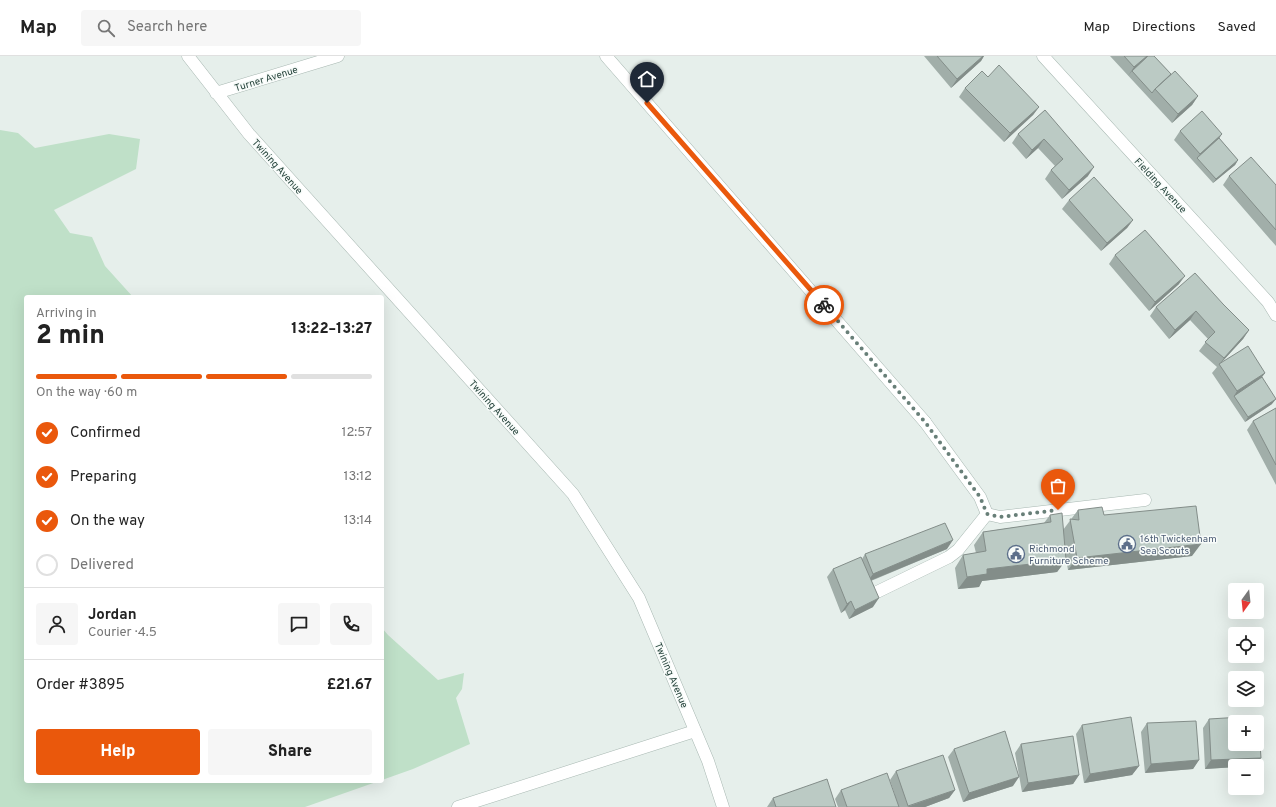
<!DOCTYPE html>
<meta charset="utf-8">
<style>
:root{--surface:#fff;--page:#f6f6f6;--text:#222;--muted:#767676;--line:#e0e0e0;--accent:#ea580c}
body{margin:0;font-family:Overpass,sans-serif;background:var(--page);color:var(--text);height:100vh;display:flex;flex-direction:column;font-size:15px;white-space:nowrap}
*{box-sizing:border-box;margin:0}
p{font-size:13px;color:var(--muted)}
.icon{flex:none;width:22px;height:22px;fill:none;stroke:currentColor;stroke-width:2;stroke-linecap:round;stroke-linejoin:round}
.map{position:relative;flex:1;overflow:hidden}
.side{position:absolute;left:24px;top:239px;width:360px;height:488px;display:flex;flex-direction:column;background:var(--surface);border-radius:4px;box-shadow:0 4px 16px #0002}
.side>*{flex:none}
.needle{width:26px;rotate:195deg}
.fabs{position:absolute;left:1228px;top:527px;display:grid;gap:8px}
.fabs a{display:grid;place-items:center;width:36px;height:36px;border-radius:4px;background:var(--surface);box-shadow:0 4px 16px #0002;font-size:20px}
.pin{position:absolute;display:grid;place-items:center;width:34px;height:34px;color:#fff;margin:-41px -17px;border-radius:50% 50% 50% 0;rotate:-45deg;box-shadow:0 0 4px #0007}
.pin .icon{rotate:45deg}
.courier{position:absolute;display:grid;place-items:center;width:40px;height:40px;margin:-20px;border:3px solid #ea580c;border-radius:50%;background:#fff;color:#222;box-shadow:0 1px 5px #0007}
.head em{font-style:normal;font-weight:800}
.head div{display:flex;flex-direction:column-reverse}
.head{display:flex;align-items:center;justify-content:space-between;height:68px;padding:0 12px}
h1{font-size:26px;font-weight:800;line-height:30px}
.bar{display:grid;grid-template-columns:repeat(4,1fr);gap:6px 4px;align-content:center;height:48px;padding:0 12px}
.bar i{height:5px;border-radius:3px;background:var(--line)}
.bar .on{background:var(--accent)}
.bar p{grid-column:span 4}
.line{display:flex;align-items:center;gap:10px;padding:0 12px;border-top:1px solid var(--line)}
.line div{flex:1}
.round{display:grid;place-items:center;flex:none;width:42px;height:42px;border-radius:4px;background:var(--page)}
ol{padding:0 12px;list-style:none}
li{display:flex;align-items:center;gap:12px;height:44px}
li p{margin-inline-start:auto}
li .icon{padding:4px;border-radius:50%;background:var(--accent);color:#fff;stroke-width:4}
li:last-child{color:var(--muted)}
li i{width:22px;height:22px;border:2px solid var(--line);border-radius:50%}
.button{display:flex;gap:8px;margin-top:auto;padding:8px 12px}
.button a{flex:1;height:46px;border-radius:4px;background:var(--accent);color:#fff;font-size:16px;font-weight:800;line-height:46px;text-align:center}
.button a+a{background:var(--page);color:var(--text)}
header{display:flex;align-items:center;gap:24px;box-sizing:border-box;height:56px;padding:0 20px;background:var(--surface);border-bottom:1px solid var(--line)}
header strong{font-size:19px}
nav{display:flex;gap:22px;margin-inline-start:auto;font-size:14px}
.search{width:280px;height:36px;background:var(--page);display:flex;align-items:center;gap:10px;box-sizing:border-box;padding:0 14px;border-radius:4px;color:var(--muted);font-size:15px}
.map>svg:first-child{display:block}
.green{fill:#bfe0c8}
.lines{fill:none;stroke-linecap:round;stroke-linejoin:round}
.lane-casing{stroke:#a8b8b2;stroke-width:13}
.street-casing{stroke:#a8b8b2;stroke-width:13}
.lane{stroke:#fff;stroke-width:12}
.street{stroke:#fff;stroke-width:12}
.wall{fill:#a1aea9}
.shaded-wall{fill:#838d89}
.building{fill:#bbcac4;stroke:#838d89;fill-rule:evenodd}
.done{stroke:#687f78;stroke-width:4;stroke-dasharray:0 7.2}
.route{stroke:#ea580c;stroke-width:5}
.labels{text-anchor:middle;stroke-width:3;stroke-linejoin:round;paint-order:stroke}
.street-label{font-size:10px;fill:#24423a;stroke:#f7fbf9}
.service-label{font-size:10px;fill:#4e5e75;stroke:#f7fbf9;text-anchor:start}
</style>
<header>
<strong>Map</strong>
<div class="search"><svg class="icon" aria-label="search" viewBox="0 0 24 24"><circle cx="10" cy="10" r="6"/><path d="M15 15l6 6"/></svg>Search here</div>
<nav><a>Map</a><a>Directions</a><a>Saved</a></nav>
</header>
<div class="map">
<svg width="1276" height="751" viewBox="0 0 1276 751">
<rect width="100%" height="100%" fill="#e6efeb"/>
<path class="green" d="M 0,74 L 18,77 L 35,92 L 109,78 L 140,83 L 136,113 L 54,154 L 70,177 L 92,181 L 105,210 L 133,241 L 26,241 L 26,725 L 379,725 L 305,751 L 0,751 Z
M 382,572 L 388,579 L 438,624 L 464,617 L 462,633 L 456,642 L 470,688 L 413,713 L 382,724 Z"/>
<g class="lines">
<g class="lane-casing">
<path id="lane" d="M 925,366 L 980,441 L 987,458 L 1000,461 L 1145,444
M 877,536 L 949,501 L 958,494 L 987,458
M 458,751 L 695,675"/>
</g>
<g class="street-casing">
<path id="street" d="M 188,0 L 249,78 L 573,438 L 639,542 L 708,705 L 723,751
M 606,0 L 925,366
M 1043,0 L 1268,246 L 1276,259
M 216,37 L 338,0"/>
</g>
<use href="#lane" class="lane"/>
<use href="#street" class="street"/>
</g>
<path class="wall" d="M 924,0 L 984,0 L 981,5 L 951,32 Z
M 1110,0 L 1154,0 L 1171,18 L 1198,40 L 1192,49 L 1172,67 Z
M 988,21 L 1039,51 L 1033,59 L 1004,86 L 959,41 L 965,32 Z
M 1045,54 L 1088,120 L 1062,143 L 1045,123 L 1051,114 L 1055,110 L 1038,92 L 1026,103 L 1012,87 L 1018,78 Z
M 1180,75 L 1222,78 L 1219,82 L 1238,104 L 1235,109 L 1213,127 L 1174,84 Z
M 1229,120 L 1276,129 L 1276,190 L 1223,129 Z
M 1069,144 L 1133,164 L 1127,172 L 1101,195 L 1062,153 Z
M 1115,199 L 1179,228 L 1149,255 L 1109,208 Z
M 1223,248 L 1249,274 L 1243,283 L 1222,306 L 1265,317 L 1262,321 L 1272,348 L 1245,366 L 1212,317 L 1217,311 L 1199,295 L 1208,283 L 1190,264 L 1169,283 L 1150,260 L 1156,251 Z
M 1276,352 L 1276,429 L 1247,374 L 1253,365 Z
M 1078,454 L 1104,459 L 1192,500 L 1068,514 L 1065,497 L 1066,504 L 1057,516 L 982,525 L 979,531 L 958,533 L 955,512 L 963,499 L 976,497 L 974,489 L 983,476 L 1044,467 L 1050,459 L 1063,474 Z
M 947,493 L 871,525 L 873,551 L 849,563 L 845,554 L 841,557 L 827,521 L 833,513 L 862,503 L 865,498 Z
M 1209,663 L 1255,710 L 1205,713 L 1203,672 Z
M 1147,667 L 1199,704 L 1193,713 L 1145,717 L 1141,676 Z
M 1082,669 L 1139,710 L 1132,719 L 1084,727 L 1076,678 Z
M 1021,688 L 1079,719 L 1073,728 L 1022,736 L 1015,697 Z
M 954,693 L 1013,730 L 963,746 L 948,701 Z
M 896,715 L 955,734 L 949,742 L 925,751 L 838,751 L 835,743 L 841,734 L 895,739 L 890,724 Z
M 773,742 L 836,751 L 767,751 Z"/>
<path class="shaded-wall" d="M 983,0 L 984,0 L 981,5 L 951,32 L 957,23 Z
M 1147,0 L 1149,0 L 1132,15 L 1128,20 L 1134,11 Z
M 1198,40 L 1192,49 L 1172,67 L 1178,58 Z
M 1039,51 L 1033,59 L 1004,86 L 1010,77 Z
M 1222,78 L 1216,87 L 1197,102 L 1194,106 L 1200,98 Z
M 1044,83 L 1038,92 L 1026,103 L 1032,94 Z
M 1238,104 L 1235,109 L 1213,127 L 1216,123 Z
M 1094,111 L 1088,120 L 1062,143 L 1069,134 Z
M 1133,164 L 1127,172 L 1101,195 L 1107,187 Z
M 1185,220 L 1179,228 L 1149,255 L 1155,246 Z
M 1196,255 L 1190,264 L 1169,283 L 1175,274 Z
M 1249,274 L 1243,283 L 1219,309 L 1224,302 Z
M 1265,317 L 1258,326 L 1234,340 L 1237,335 Z
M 1276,343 L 1272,348 L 1245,366 L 1248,361 Z
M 953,484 L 947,493 L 867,526 L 873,518 Z
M 1201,488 L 1192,500 L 1068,514 L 1077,502 Z
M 1066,504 L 1057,516 L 982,525 L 979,531 L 958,533 L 967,521 L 987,513 Z
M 879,542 L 873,551 L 849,563 L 855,554 Z
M 851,545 L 845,554 L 841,557 L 847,548 Z
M 1261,702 L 1255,710 L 1235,710 L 1235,711 L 1205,713 L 1211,704 Z
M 1199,704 L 1193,713 L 1145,717 L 1151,708 Z
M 1139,710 L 1132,719 L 1084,727 L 1090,718 Z
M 1079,719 L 1073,728 L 1022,736 L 1028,727 Z
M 1019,721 L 1013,730 L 963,746 L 969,737 Z
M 955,734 L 949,742 L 925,751 L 907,751 Z"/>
<path class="building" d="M 937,0 L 983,0 L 957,23 Z
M 1124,0 L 1147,0 L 1134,11 Z
M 1148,0 L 1154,0 L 1171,18 L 1155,33 L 1152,37 L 1132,15 Z
M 999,9 L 1039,51 L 1010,77 L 965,32 L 982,15 L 988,21 Z
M 1175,15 L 1198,40 L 1178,58 L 1155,33 Z
M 1045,54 L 1094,111 L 1069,134 L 1051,114 L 1063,103 L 1044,83 L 1032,94 L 1018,78 Z
M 1202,55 L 1222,78 L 1200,98 L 1180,75 Z
M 1219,82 L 1238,104 L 1216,123 L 1197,102 Z
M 1251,101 L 1276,129 L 1276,174 L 1229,120 Z
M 1094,121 L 1133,164 L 1107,187 L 1069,144 Z
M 1145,174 L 1185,220 L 1155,246 L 1115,199 Z
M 1195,217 L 1223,248 L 1249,274 L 1224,302 L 1205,286 L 1215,276 L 1196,255 L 1175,274 L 1156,251 Z
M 1248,290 L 1265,317 L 1237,335 L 1219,308 Z
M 1262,321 L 1276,343 L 1248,361 L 1234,340 Z
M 1276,352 L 1276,409 L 1253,365 Z
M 1196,450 L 1201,488 L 1077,502 L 1070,463 L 1079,464 L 1078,454 L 1102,451 L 1104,459 Z
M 1062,457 L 1066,504 L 987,513 L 987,518 L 967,521 L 963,499 L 986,495 L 983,476 L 1051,466 L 1050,459 Z
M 945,467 L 953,484 L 873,518 L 865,498 Z
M 861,501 L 879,542 L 855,554 L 851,545 L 847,548 L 833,513 Z
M 1258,660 L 1261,702 L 1211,704 L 1209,663 ZM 1235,666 L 1257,666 L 1257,688 L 1235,688 Z
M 1131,661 L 1139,710 L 1090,718 L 1082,669 Z
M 1196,665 L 1199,704 L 1151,708 L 1147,667 Z
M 1005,675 L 1019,721 L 969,737 L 954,693 Z
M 1073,680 L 1079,719 L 1028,727 L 1021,688 Z
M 943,699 L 955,734 L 908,750 L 896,715 Z
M 887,717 L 899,751 L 847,751 L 841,734 Z
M 827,723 L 836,751 L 776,751 L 773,742 Z"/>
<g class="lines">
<path class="done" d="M 824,249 L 925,366 L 980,441 L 987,458 L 1000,461 L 1058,454"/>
<path class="route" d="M 647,47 L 824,249"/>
</g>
<defs>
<g id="civic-ring" transform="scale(0.9)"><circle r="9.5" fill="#f7fbf9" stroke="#5c6f8a" stroke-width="1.5"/><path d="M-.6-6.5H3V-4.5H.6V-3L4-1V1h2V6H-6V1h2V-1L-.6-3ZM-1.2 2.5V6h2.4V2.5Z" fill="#5c6f8a"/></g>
</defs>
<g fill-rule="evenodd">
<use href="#civic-ring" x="1127" y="488"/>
<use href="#civic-ring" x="1016" y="498"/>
</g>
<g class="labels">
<g class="street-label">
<text transform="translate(266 22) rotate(-17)" y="4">Turner Avenue</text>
<text transform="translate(278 110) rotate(48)" y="4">Twining Avenue</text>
<text transform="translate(1161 129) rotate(47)" y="4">Fielding Avenue</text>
<text transform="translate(495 351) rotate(48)" y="4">Twining Avenue</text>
<text transform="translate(672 619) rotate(67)" y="4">Twining Avenue</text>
</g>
<g class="service-label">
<text x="1140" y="486">16th Twickenham<tspan x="1140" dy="12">Sea Scouts</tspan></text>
<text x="1029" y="496">Richmond<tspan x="1029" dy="12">Furniture Scheme</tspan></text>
</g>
</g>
</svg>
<div class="fabs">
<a><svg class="needle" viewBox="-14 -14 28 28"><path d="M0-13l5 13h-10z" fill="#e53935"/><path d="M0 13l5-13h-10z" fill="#767676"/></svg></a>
<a><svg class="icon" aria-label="locate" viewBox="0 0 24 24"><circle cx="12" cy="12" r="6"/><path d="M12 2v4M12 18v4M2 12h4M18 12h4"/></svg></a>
<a><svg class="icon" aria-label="layers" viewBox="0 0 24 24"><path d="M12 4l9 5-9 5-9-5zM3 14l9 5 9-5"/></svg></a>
<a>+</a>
<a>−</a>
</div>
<div class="pin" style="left:1058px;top:454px;background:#ea580c"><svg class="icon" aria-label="bag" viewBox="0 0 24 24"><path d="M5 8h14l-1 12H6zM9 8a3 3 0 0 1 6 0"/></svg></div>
<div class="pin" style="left:647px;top:47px;background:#1f2937"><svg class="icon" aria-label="home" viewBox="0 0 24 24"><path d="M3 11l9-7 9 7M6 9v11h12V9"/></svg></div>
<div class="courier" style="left:824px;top:249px"><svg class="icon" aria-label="bike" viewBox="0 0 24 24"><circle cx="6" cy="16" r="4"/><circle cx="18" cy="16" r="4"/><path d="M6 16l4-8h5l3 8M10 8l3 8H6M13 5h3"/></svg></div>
<section class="side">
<div class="head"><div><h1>2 min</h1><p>Arriving in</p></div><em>13:22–13:27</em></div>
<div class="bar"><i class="on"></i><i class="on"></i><i class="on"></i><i></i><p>On the way · 60 m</p></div>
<ol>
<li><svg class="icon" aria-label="check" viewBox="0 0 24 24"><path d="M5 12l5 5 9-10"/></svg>Confirmed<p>12:57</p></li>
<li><svg class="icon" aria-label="check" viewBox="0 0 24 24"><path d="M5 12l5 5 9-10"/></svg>Preparing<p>13:12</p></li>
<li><svg class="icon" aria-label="check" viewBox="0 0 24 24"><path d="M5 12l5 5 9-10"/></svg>On the way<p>13:14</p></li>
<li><i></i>Delivered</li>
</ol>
<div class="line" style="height:72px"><a class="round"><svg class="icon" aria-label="person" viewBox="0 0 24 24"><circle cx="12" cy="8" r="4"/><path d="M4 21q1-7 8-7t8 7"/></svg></a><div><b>Jordan</b><p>Courier · 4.5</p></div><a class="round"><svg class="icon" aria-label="chat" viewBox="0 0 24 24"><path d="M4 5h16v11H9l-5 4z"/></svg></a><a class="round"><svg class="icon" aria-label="phone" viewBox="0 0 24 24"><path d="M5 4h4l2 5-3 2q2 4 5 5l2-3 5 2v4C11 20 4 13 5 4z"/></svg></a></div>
<div class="line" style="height:52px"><div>Order #3895</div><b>£21.67</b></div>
<div class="button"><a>Help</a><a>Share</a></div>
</section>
</div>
